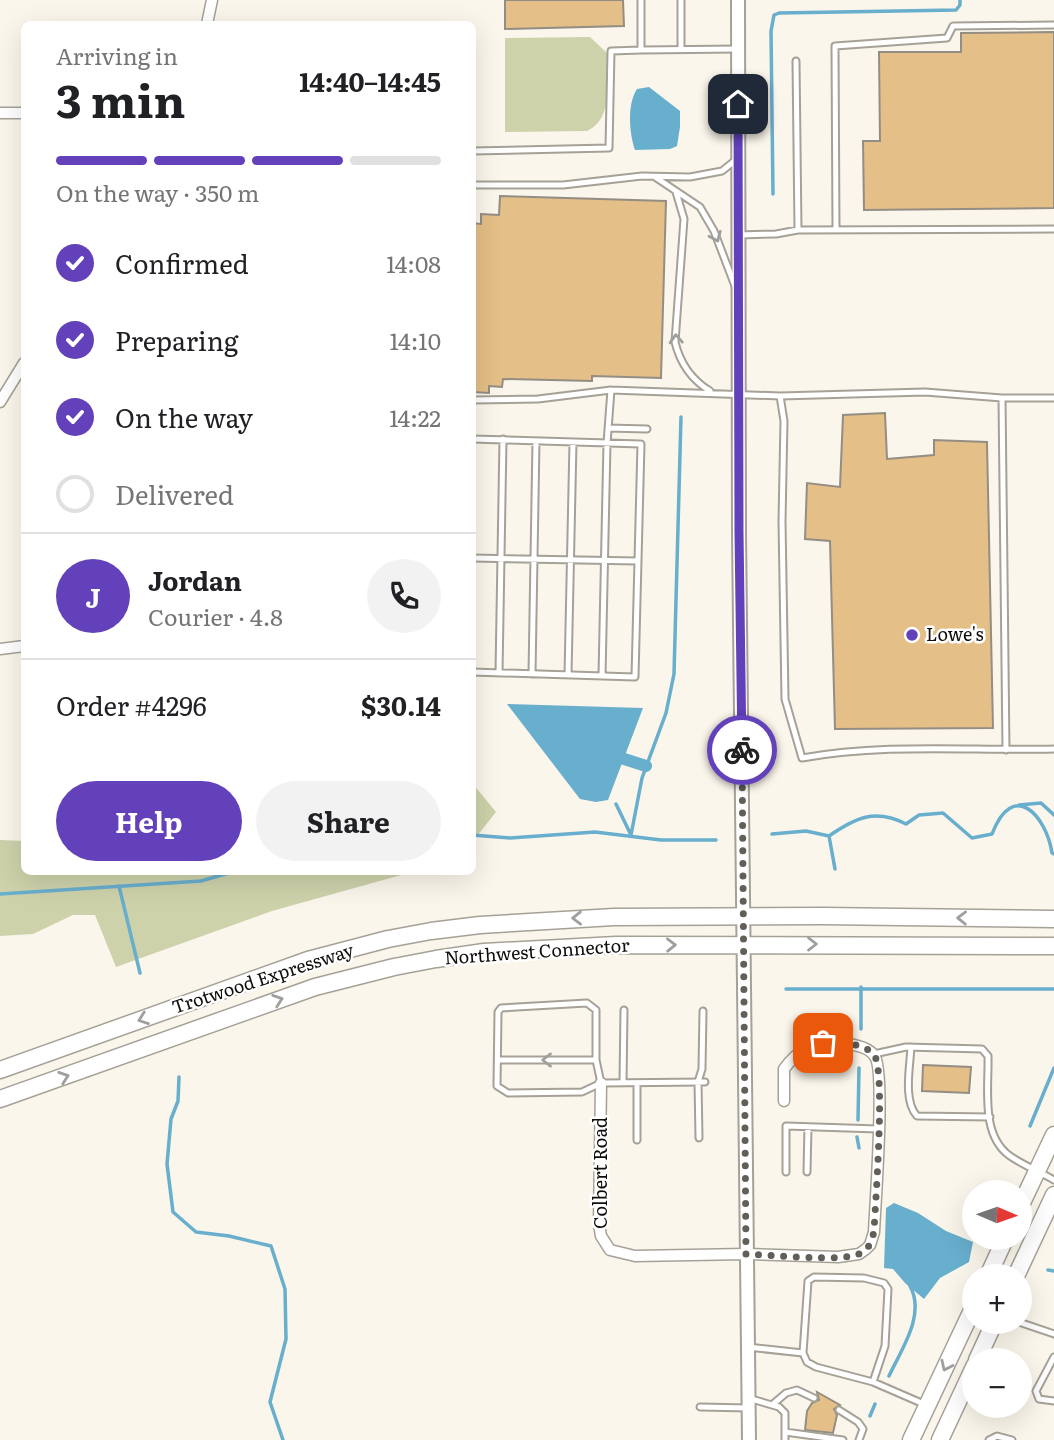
<!DOCTYPE html>
<meta charset="utf-8">
<style>
:root{--surface:#fff;--page:#f2f2f2;--text:#202124;--muted:#757577;--line:#e0e0e0;--accent:#6241ba}
body{margin:0;font-family:Literata,serif;background:var(--page);color:var(--text);height:100vh;display:flex;flex-direction:column;font-size:26px;white-space:nowrap}
*{box-sizing:border-box;margin:0}
p{font-size:23px;color:var(--muted)}
.icon{flex:none;width:38px;height:38px;fill:none;stroke:currentColor;stroke-width:2;stroke-linecap:round;stroke-linejoin:round}
.map{position:relative;flex:1;overflow:hidden}
.panel{position:absolute;left:21px;top:21px;width:455px;height:854px;display:flex;flex-direction:column;background:var(--surface);border-radius:10px;box-shadow:0 7px 28px #0002}
.panel>*{flex:none}
.needle{width:46px;rotate:92deg}
.buttons{position:absolute;left:962px;top:1180px;display:grid;gap:14px}
.buttons a{display:grid;place-items:center;width:70px;height:70px;border-radius:50%;background:var(--surface);box-shadow:0 7px 28px #0002;font-size:35px}
.pin{position:absolute;display:grid;place-items:center;width:60px;height:60px;color:#fff;margin:-30px;border-radius:14px;box-shadow:0 4px 10px #0006}
.courier{position:absolute;display:grid;place-items:center;width:70px;height:70px;margin:-35px;border:5px solid #6241ba;border-radius:50%;background:#fff;color:#222;box-shadow:0 2px 9px #0007}
.head em{font-style:normal;font-weight:700}
.head div{display:flex;flex-direction:column-reverse}
.head{display:flex;align-items:center;justify-content:space-between;height:119px;padding:0 35px}
h1{font-size:46px;font-weight:700;line-height:52px}
.bar{display:grid;grid-template-columns:repeat(4,1fr);gap:10px 7px;align-content:center;height:84px;padding:0 35px}
.bar i{height:9px;border-radius:5px;background:var(--line)}
.bar .active{background:var(--accent)}
.bar p{grid-column:span 4}
.line{display:flex;align-items:center;gap:18px;padding:0 35px;border-top:2px solid var(--line)}
.line div{flex:1}
.round{display:grid;place-items:center;flex:none;width:74px;height:74px;border-radius:37px;background:var(--page)}
ol{padding:0 35px;list-style:none}
li{display:flex;align-items:center;gap:21px;height:77px}
li p{margin-inline-start:auto}
li .icon{padding:7px;border-radius:50%;background:var(--accent);color:#fff;stroke-width:4}
li:last-child{color:var(--muted)}
li i{width:38px;height:38px;border:4px solid var(--line);border-radius:50%}
.cta{display:flex;gap:14px;margin-top:auto;padding:14px 35px}
.cta a{flex:1;height:80px;border-radius:42px;background:var(--accent);color:#fff;font-size:28px;font-weight:700;line-height:80px;text-align:center}
.cta a+a{background:var(--page);color:var(--text)}
.map>svg:first-child{display:block}
.green{fill:#cdd2ab}
.water{fill:#68aecd}
.lines{fill:none;stroke-linecap:round;stroke-linejoin:round}
.stream{stroke:#68aecd;stroke-width:3.5}
.canal{stroke:#68aecd;stroke-width:12}
.building{fill:#e4bf87;stroke:#938d84;stroke-width:2}
.service-casing{stroke:#a5a197;stroke-width:9}
.minor-casing{stroke:#a5a197;stroke-width:13}
.tertiary-casing{stroke:#a5a197;stroke-width:16}
.primary-casing{stroke:#a5a197;stroke-width:19}
.trunk-casing{stroke:#a5a197;stroke-width:19}
.service{stroke:#fff;stroke-width:5}
.minor{stroke:#fff;stroke-width:10}
.tertiary{stroke:#fff;stroke-width:12}
.primary{stroke:#fff;stroke-width:16}
.trunk{stroke:#fff;stroke-width:16}
.oneway{stroke:#9f9f9d}
.done{stroke:#625f59;stroke-width:7;stroke-dasharray:0 12.6}
.route{stroke:#6241ba;stroke-width:9}
.poi-dot{fill:#6241ba;stroke:#fff;stroke-width:2.5}
.labels{text-anchor:middle;stroke-width:5;stroke-linejoin:round;paint-order:stroke}
.poi-label{font-size:18px;fill:#0f0e0b;stroke:#fff;text-anchor:start}
.street-label{font-size:18px;fill:#0f0e0b;stroke:#fff}
</style>
<div class="map">
<svg width="1054" height="1440" viewBox="0 0 1054 1440">
<rect width="100%" height="100%" fill="#fbf6eb"/>
<path class="green" d="M 590,37 L 607,53 C 606,79 615,118 587,131 L 505,132 L 505,38 Z
M 473,784 L 496,812 L 473,841 L 472,841 Z
M 0,840 L 24,841 L 24,872 L 412,872 L 272,911 L 116,967 L 95,915 L 73,915 L 33,934 L 0,936 Z"/>
<path class="water" d="M 649,87 L 680,111 L 680,127 L 677,146 L 670,149 L 635,150 C 629,133 627,104 637,89 Z
M 507,704 L 643,708 L 608,800 L 596,802 L 580,799 Z
M 894,1203 L 918,1213 L 946,1231 L 973,1242 L 969,1262 L 940,1278 L 924,1299 L 905,1283 L 893,1269 L 884,1268 L 886,1208 Z"/>
<g class="lines">
<path class="stream" d="M 773,194 L 771,31 L 774,15 L 779,13 L 956,10 L 960,5 L 960,0
M 616,804 L 630,833
M 1019,805 L 1041,803 L 1054,815
M 772,834 L 806,831 L 829,836 C 855,818 875,808 906,824 L 919,815 L 943,813 L 972,838 L 992,834 C 1013,779 1046,815 1052,853 L 1054,854
M 472,835 L 510,838 L 595,832 L 661,840 L 716,840
M 631,835 L 642,778 L 666,713 L 674,674 L 681,417
M 829,836 L 835,869
M 119,886 L 140,973
M 0,894 L 201,881 L 232,872
M 861,987 L 861,1029
M 786,989 L 1054,989
M 179,1077 L 178,1101 L 171,1119 L 167,1164 L 173,1212 L 196,1232 L 229,1236 L 271,1246 L 285,1289 L 286,1339 L 270,1402 L 283,1440
M 858,1120 L 859,1068
M 1030,1126 L 1054,1068
M 857,1137 L 859,1148
M 1048,1270 L 1054,1271
M 889,1376 C 901,1350 926,1315 910,1286
M 870,1416 L 875,1404"/>
<path class="canal" d="M 618,757 L 646,766"/>
</g>
<path class="building" d="M 505,0 L 623,0 L 624,26 L 505,29 Z
M 1054,32 L 1054,208 L 864,210 L 863,141 L 880,141 L 879,52 L 961,52 L 961,33 Z
M 500,196 L 666,201 L 661,378 L 592,376 L 592,381 L 503,379 L 502,387 L 489,386 L 489,393 L 472,392 L 472,223 L 481,224 L 481,214 L 499,215 Z
M 885,413 L 887,459 L 934,455 L 934,440 L 987,442 L 993,728 L 835,729 L 830,541 L 805,539 L 807,483 L 840,487 L 843,415 Z
M 923,1065 L 971,1067 L 969,1093 L 922,1091 Z
M 817,1392 L 840,1405 L 834,1409 L 837,1415 L 833,1433 L 805,1430 L 807,1411 L 812,1403 L 819,1400 Z"/>
<g class="lines">
<g class="service-casing">
<path id="service" d="M 641,0 L 641,50 L 739,49
M 681,0 L 681,49
M 796,61 L 798,230
M 472,151 L 609,148 L 611,51 L 641,50
M 655,177 L 700,207 L 714,231 L 735,286
M 472,185 L 563,185 L 642,176 L 690,177 L 722,171 L 737,159
M 676,192 L 684,219 L 675,342 C 680,363 692,380 710,391
M 836,230 L 835,46 L 947,38 L 953,26 L 1054,25
M 738,235 L 776,234 L 798,230 L 1054,229
M 780,396 L 784,421 L 782,521 L 785,699 L 802,758 C 886,743 969,751 1054,749
M 1002,398 L 1006,750
M 472,400 L 538,399 L 611,390 L 780,396 L 925,392 L 1002,398 L 1054,398
M 608,428 L 647,429
M 472,439 L 641,444 L 635,677 L 472,672
M 472,558 L 638,561
M 499,673 L 503,439
M 532,674 L 536,441
M 568,675 L 573,442
M 602,676 L 607,443 L 611,390
M 820,1022 L 823,1043
M 911,1047 C 910,1067 903,1101 917,1116 L 990,1117
M 874,1054 L 906,1047 L 982,1049 L 988,1056 C 989,1087 980,1135 1010,1156 C 1023,1165 1040,1172 1054,1180
M 498,1060 L 596,1060
M 601,1083 L 596,1060 L 596,1010 L 587,1003 L 501,1008 L 498,1012 L 497,1086 L 508,1093 L 582,1092 L 601,1083 L 705,1082
M 623,1083 L 624,1010
M 699,1138 L 698,1082 L 702,1069 L 703,1011
M 637,1140 L 637,1083
M 786,1172 L 786,1126 L 878,1129
M 807,1172 L 808,1127
M 1016,1321 L 1054,1334
M 747,1347 L 803,1353 L 807,1362 L 816,1367 L 873,1382 L 926,1405
M 803,1353 L 808,1281 L 814,1277 L 864,1278 L 884,1283 L 888,1289 L 885,1346 L 873,1382
M 1054,1357 L 1036,1391 L 1039,1399 L 1054,1401
M 748,1398 L 779,1407 L 785,1413 L 785,1440
M 772,1405 L 786,1393 L 797,1390 L 814,1398
M 700,1407 L 749,1408
M 839,1410 L 858,1422 L 863,1429 L 859,1440
M 785,1432 L 843,1440
M 989,1440 L 997,1436 L 1012,1440"/>
</g>
<g class="minor-casing">
<path id="minor" d="M 207,24 L 212,0
M 0,113 L 24,113
M 0,402 L 24,363
M 0,649 L 24,646
M 601,1083 L 599,1224 L 601,1236 L 610,1250 L 635,1256 L 746,1254 L 838,1257 L 859,1254 L 866,1249 L 870,1245 L 874,1232 C 875,1206 886,1068 874,1055 C 865,1044 846,1044 833,1043 C 811,1043 797,1051 784,1069 L 784,1101"/>
</g>
<g class="tertiary-casing">
<path id="tertiary" d="M 738,0 L 739,532 L 749,1440"/>
</g>
<g class="primary-casing">
<path id="primary" d="M 1020,1207 L 1054,1135
M 988,1276 L 1006,1237
M 1016,1276 L 1054,1195
M 977,1360 L 995,1321
M 911,1440 L 975,1304
M 940,1440 L 975,1365"/>
</g>
<g class="trunk-casing">
<path id="trunk" d="M 0,1070 L 308,960 L 388,939 L 431,931 L 480,925 L 614,917 L 823,916 L 1054,919
M 0,1099 L 315,987 L 394,967 L 436,959 L 484,952 L 616,945 L 1054,946"/>
</g>
<use href="#service" class="service"/>
<use href="#minor" class="minor"/>
<use href="#tertiary" class="tertiary"/>
<use href="#primary" class="primary"/>
<use href="#trunk" class="trunk"/>
</g>
<defs><path id="oneway-chevron" d="M-2-3.5L2.5 0L-2 3.5" fill="none" stroke-width="1.6" stroke-linecap="round" stroke-linejoin="round" transform="scale(1.75)"/></defs>
<g class="oneway">
<use href="#oneway-chevron" transform="translate(716 237) rotate(67)"/>
<use href="#oneway-chevron" transform="translate(676 339) rotate(-93)"/>
<use href="#oneway-chevron" transform="translate(577 918) rotate(179)"/>
<use href="#oneway-chevron" transform="translate(962 918) rotate(-179)"/>
<use href="#oneway-chevron" transform="translate(812 944)"/>
<use href="#oneway-chevron" transform="translate(671 945) rotate(-1)"/>
<use href="#oneway-chevron" transform="translate(278 1000) rotate(-19)"/>
<use href="#oneway-chevron" transform="translate(143 1019) rotate(160)"/>
<use href="#oneway-chevron" transform="translate(547 1060) rotate(-180)"/>
<use href="#oneway-chevron" transform="translate(64 1077) rotate(-19)"/>
<use href="#oneway-chevron" transform="translate(946 1366) rotate(115)"/>
</g>
<g class="lines">
<path class="done" d="M 742,750 L 746,1254 C 768,1255 842,1262 859,1254 C 869,1250 871,1242 874,1232 C 875,1206 886,1069 874,1055 C 864,1042 838,1043 823,1043"/>
<path class="route" d="M 738,104 L 739,532 L 742,750"/>
</g>
<circle class="poi-dot" cx="912" cy="635" r="7"/>
<g class="labels">
<g class="poi-label">
<text x="926" y="641">Lowe's</text>
</g>
<g class="street-label">
<text transform="translate(537 952) rotate(-4)" y="6">Northwest Connector</text>
<text transform="translate(263 979) rotate(-18)" y="6">Trotwood Expressway</text>
<text transform="translate(601 1173) rotate(-90)" y="6">Colbert Road</text>
</g>
</g>
</svg>
<div class="buttons">
<a><svg class="needle" viewBox="-14 -14 28 28"><path d="M0-13l5 13h-10z" fill="#e53935"/><path d="M0 13l5-13h-10z" fill="#757577"/></svg></a>
<a>+</a>
<a>−</a>
</div>
<div class="pin" style="left:823px;top:1043px;background:#ea580c"><svg class="icon" aria-label="bag" viewBox="0 0 24 24"><path d="M5 8h14l-1 12H6zM9 8a3 3 0 0 1 6 0"/></svg></div>
<div class="pin" style="left:738px;top:104px;background:#1f2937"><svg class="icon" aria-label="home" viewBox="0 0 24 24"><path d="M3 11l9-7 9 7M6 9v11h12V9"/></svg></div>
<div class="courier" style="left:742px;top:750px"><svg class="icon" aria-label="bike" viewBox="0 0 24 24"><circle cx="6" cy="16" r="4"/><circle cx="18" cy="16" r="4"/><path d="M6 16l4-8h5l3 8M10 8l3 8H6M13 5h3"/></svg></div>
<section class="panel">
<div class="head"><div><h1>3 min</h1><p>Arriving in</p></div><em>14:40–14:45</em></div>
<div class="bar"><i class="active"></i><i class="active"></i><i class="active"></i><i></i><p>On the way · 350 m</p></div>
<ol>
<li><svg class="icon" aria-label="check" viewBox="0 0 24 24"><path d="M5 12l5 5 9-10"/></svg>Confirmed<p>14:08</p></li>
<li><svg class="icon" aria-label="check" viewBox="0 0 24 24"><path d="M5 12l5 5 9-10"/></svg>Preparing<p>14:10</p></li>
<li><svg class="icon" aria-label="check" viewBox="0 0 24 24"><path d="M5 12l5 5 9-10"/></svg>On the way<p>14:22</p></li>
<li><i></i>Delivered</li>
</ol>
<div class="line" style="height:126px"><b class="round" style="background:var(--accent);color:#fff">J</b><div><b>Jordan</b><p>Courier · 4.8</p></div><a class="round"><svg class="icon" aria-label="phone" viewBox="0 0 24 24"><path d="M5 4h4l2 5-3 2q2 4 5 5l2-3 5 2v4C11 20 4 13 5 4z"/></svg></a></div>
<div class="line" style="height:91px"><div>Order #4296</div><b>$30.14</b></div>
<div class="cta"><a>Help</a><a>Share</a></div>
</section>
</div>
